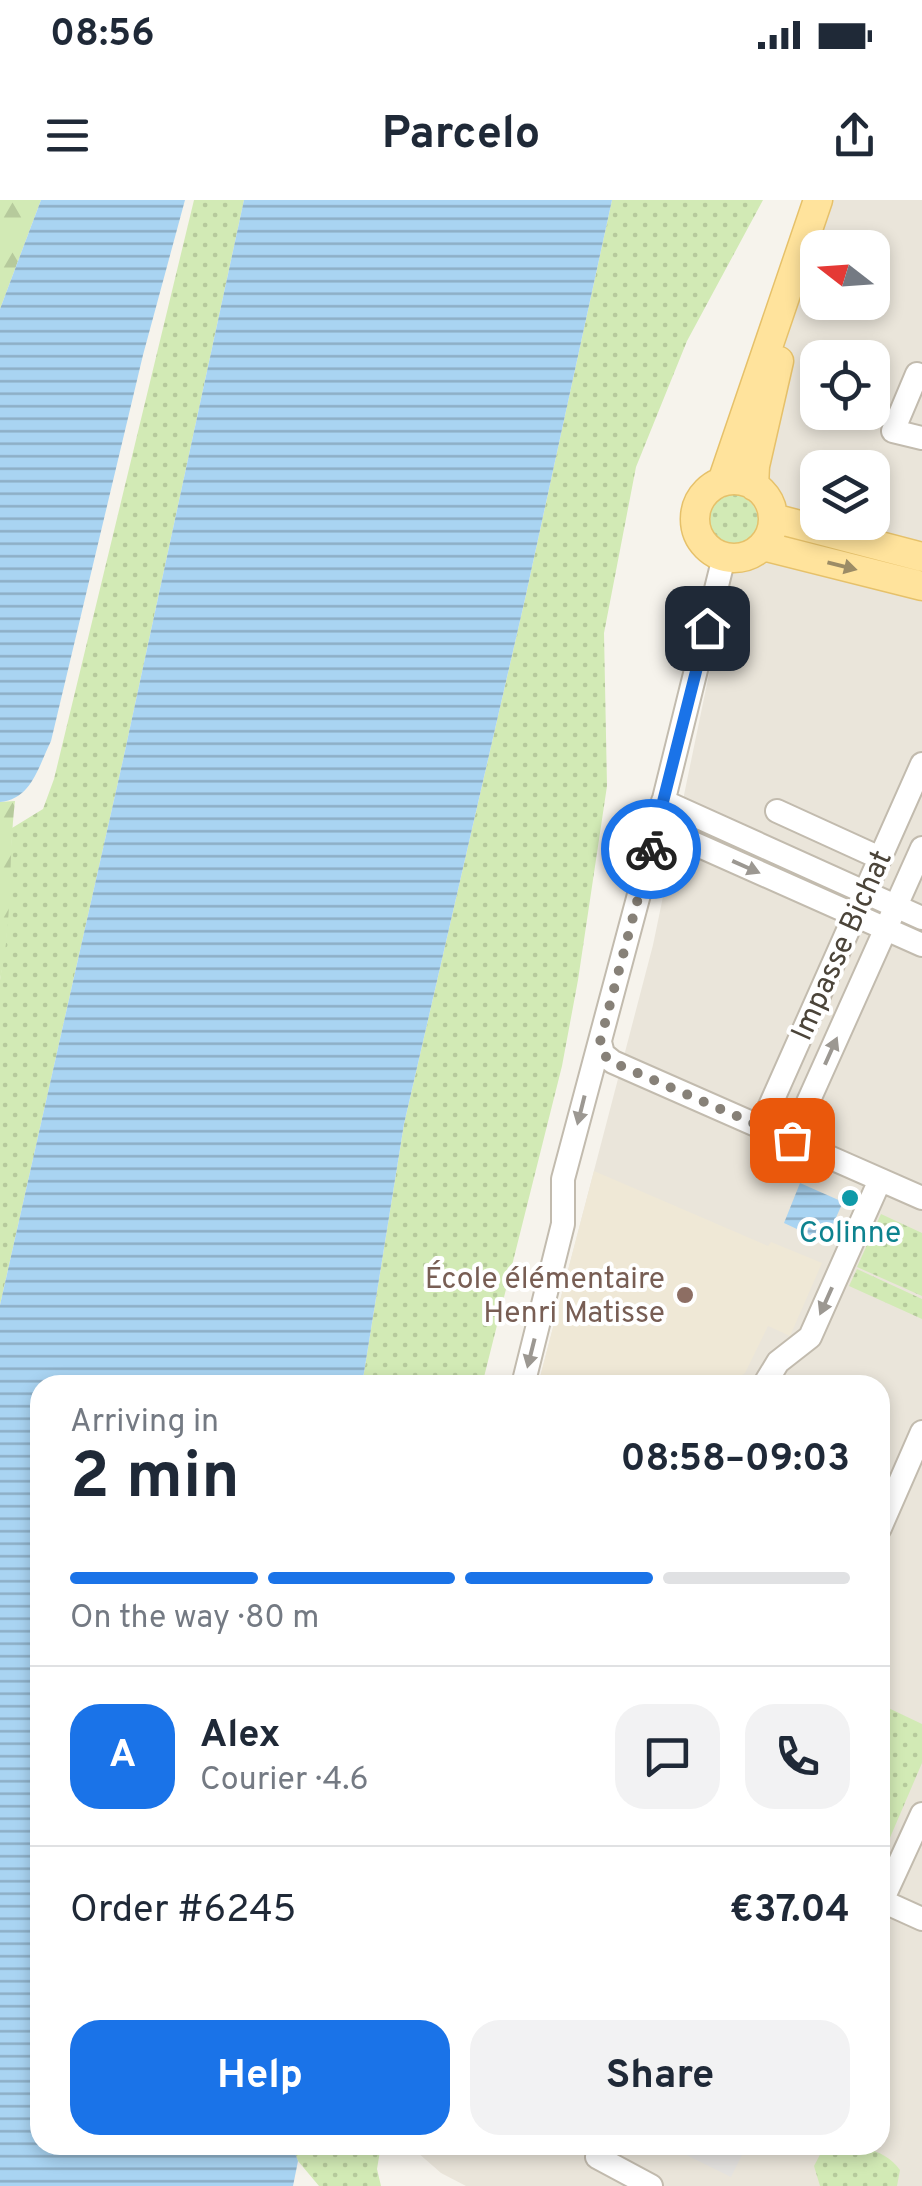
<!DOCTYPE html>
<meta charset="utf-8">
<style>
:root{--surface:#fff;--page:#f2f2f3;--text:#1f2937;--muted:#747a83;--line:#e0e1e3;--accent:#1a73e8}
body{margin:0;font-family:Overpass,sans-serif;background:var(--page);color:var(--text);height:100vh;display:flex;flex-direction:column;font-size:38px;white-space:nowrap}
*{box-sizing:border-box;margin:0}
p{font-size:32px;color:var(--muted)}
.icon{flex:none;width:55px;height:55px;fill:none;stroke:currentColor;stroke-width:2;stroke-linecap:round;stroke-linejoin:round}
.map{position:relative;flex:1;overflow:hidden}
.side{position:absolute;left:30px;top:1175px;width:860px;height:780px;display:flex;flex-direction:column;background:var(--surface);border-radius:30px;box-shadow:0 5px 15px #0003}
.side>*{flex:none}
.needle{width:65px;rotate:287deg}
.controls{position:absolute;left:800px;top:30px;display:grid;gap:20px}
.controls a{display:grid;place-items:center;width:90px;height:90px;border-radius:20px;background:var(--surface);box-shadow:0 5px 15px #0003;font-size:50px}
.pin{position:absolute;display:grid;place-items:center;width:85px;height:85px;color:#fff;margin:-42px;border-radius:20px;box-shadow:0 5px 15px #0006}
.courier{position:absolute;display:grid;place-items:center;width:100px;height:100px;margin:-50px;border:8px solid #1a73e8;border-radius:50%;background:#fff;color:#222;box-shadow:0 2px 12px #0007}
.head em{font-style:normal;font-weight:700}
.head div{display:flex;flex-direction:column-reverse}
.head{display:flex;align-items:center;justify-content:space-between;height:170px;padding:0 40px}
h1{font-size:65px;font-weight:700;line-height:75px}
.bar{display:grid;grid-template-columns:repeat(4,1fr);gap:15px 10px;align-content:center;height:120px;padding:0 40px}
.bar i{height:12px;border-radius:8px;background:var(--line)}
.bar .active{background:var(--accent)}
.bar p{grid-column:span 4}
.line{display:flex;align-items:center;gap:25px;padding:0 40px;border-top:2px solid var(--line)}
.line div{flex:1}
.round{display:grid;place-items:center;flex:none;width:105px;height:105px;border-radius:30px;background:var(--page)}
.button{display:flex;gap:20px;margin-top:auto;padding:20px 40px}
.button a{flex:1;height:115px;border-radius:30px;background:var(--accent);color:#fff;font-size:40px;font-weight:700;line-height:115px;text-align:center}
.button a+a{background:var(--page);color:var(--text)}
.status{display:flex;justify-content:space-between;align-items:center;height:70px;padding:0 50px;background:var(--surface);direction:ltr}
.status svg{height:28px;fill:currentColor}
header{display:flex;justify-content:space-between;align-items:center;height:130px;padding:0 40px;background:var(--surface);font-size:45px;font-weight:700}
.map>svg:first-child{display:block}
.residential{fill:#eae5da;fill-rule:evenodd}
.education{fill:#efe8d6}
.grass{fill:url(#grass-dots)}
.forest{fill:url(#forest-firs)}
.parking{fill:#e5e3e0}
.water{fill:url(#water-rules)}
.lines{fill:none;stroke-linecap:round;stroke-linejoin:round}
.minor-casing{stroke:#c2bbae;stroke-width:26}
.major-casing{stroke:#e6c16a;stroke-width:31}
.minor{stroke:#fff;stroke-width:22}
.major{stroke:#ffe39c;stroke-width:28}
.oneway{fill:#9c8c66}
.oneway2{fill:#9c9892}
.done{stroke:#878178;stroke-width:10;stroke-dasharray:0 18}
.route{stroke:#1a73e8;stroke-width:12}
.culture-dot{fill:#0f9aa8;stroke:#fff;stroke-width:4}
.education-dot{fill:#8d6e63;stroke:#fff;stroke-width:4}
.labels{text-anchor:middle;stroke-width:8;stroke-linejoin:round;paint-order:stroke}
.street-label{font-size:30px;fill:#4b4439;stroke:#fff}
.culture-label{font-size:30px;fill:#0d838f;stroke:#fff}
.education-label{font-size:30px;fill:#785e54;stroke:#fff;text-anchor:end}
</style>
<div class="status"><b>08:56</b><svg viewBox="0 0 49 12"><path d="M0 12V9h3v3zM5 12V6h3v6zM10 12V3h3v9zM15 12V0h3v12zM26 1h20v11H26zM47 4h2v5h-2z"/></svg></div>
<header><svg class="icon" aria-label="menu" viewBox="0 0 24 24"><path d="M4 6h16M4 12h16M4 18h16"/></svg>Parcelo<svg class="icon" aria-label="share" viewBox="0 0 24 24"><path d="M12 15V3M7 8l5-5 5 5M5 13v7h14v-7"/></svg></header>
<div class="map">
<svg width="922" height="1986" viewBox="0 0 922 1986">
<defs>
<pattern id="grass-dots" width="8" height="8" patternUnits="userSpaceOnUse" patternTransform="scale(2.5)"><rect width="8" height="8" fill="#d2eab5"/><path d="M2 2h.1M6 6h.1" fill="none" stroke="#b6ca9c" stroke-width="1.8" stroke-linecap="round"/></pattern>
<pattern id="forest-firs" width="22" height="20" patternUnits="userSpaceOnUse" patternTransform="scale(2.5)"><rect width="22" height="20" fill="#d2eab5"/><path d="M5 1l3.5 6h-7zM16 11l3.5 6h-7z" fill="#b6ca9c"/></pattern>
<pattern id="water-rules" width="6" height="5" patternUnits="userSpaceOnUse" patternTransform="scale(2.5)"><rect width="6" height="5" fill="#a9d4f2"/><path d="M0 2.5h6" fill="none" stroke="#8caec5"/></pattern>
</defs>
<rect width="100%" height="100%" fill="#f6f3ec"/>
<path class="residential" d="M 807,0 L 922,0 L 922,1986 L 466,1986 L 441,1973 L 409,1945 L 880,1945 L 880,1185 L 538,1185 L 653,745 ZM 818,48 L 872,48 L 872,102 L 818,102 ZM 818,158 L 872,158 L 872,212 L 818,212 ZM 818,268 L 872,268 L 872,322 L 818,322 Z"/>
<path class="education" d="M 594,971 L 768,1046 L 771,1042 L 822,1063 L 790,1136 L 768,1126 L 745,1173 L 726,1185 L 538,1185 Z"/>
<path class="grass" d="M 194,0 L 244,0 L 123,560 L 0,1105 L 0,780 L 6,738 L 12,628 L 43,609 L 54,579 Z
M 612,0 L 763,0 L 687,141 L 636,267 L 604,433 L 607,586 L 578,780 L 562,866 L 482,1185 L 362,1185 L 404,924 L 525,399 Z
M704 321a27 27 0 1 1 54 0a27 27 0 1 1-54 0Z
M 881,1014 L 922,1033 L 922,1096 L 857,1067 Z
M 857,1069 L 922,1099 L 922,1119 L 849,1086 Z
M 880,1504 L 922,1524 L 922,1563 L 880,1661 Z
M 292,1945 L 381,1945 L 377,1969 L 381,1986 L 319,1986 L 298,1961 Z
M 825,1945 C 851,1945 883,1946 900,1970 L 897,1986 L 820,1986 L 814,1966 Z"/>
<path class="forest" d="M 0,0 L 41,0 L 0,109 Z
M 15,601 C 8,660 13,722 0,780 L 0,602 Z"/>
<path class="parking" d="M 666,1945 L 747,1945 L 731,1977 Z"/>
<path class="water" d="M 41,0 L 185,0 L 143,155 L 51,541 C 38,567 32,599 0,602 L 0,109 Z
M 244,0 L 612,0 L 525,399 L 404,924 L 362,1185 L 40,1185 L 40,1945 L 292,1945 L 298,1961 L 293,1986 L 0,1986 L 0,1105 L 123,560 Z
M 800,983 L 843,1002 L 825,1042 L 784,1023 Z"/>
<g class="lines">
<g class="minor-casing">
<path id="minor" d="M 922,176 L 917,174 L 893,231 L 922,238
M 663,601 L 922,718
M 777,611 L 880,658
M 657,627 L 922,745
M 600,842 L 603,854 L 613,862 L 922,998
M 761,926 L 922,564
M 791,940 L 922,648
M 523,1185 L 563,1024 L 563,979 L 657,627 L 724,357
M 764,1185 L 778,1162 L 810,1137 L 880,980
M 880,1328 L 922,1232
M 880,1700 L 922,1719
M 882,1701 L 922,1614
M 602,1945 L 597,1957 L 651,1986"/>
</g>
<g class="major-casing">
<path id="major" d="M695 319a39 39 0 1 1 78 0a39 39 0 1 1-78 0Z
M 722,282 L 818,0
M 754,286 L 755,266 L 779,161
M 773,318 L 922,357
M 763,346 L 922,386"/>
</g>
<use href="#minor" class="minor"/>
<use href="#major" class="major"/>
</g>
<defs><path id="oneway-solid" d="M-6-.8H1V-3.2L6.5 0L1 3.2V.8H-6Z" transform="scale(2.5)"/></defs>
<use class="oneway" href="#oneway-solid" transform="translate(842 366) rotate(14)"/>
<g class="oneway2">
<use href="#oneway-solid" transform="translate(746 667) rotate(24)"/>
<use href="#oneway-solid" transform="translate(831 851) rotate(-66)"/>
<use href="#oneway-solid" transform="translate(581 910) rotate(104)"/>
<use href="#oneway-solid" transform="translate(826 1101) rotate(114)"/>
<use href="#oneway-solid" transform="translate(531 1153) rotate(104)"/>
</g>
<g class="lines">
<path class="done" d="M 651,649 L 600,842 L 603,854 L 612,862 L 792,940"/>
<path class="route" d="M 651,649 L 707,428"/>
</g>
<circle class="culture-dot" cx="850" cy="998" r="10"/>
<circle class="education-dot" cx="685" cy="1095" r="10"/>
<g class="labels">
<g class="street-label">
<text transform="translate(841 745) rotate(-66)" y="10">Impasse Bichat</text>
</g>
<g class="culture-label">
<text x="850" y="1042">Colinne</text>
</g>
<g class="education-label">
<text x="665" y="1088">École élémentaire<tspan x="665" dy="34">Henri Matisse</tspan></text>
</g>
</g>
</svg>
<div class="controls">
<a><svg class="needle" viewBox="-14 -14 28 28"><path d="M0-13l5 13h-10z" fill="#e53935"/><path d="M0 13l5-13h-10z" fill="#747a83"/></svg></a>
<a><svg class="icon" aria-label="locate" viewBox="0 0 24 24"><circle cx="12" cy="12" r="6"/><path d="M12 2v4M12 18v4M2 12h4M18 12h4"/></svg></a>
<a><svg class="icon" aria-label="layers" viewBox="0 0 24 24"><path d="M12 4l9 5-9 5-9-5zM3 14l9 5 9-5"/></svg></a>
</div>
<div class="pin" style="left:792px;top:940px;background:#ea580c"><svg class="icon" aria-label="bag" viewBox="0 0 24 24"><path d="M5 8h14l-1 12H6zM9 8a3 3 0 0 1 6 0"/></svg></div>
<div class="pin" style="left:707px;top:428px;background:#1f2937"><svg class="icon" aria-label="home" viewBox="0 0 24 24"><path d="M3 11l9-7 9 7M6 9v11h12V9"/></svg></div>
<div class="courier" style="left:651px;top:649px"><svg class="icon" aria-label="bike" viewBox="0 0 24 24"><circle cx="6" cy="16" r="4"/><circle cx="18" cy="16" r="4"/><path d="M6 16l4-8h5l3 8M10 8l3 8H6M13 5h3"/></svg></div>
<section class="side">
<div class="head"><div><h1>2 min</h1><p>Arriving in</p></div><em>08:58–09:03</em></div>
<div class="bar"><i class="active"></i><i class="active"></i><i class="active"></i><i></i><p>On the way · 80 m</p></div>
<div class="line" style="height:180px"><b class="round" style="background:var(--accent);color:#fff">A</b><div><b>Alex</b><p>Courier · 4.6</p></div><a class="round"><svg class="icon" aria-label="chat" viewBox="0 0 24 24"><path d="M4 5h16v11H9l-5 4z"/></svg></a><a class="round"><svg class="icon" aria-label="phone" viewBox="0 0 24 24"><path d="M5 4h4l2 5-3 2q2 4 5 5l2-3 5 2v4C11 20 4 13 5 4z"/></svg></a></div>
<div class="line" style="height:130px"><div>Order #6245</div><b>€37.04</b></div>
<div class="button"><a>Help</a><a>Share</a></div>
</section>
</div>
